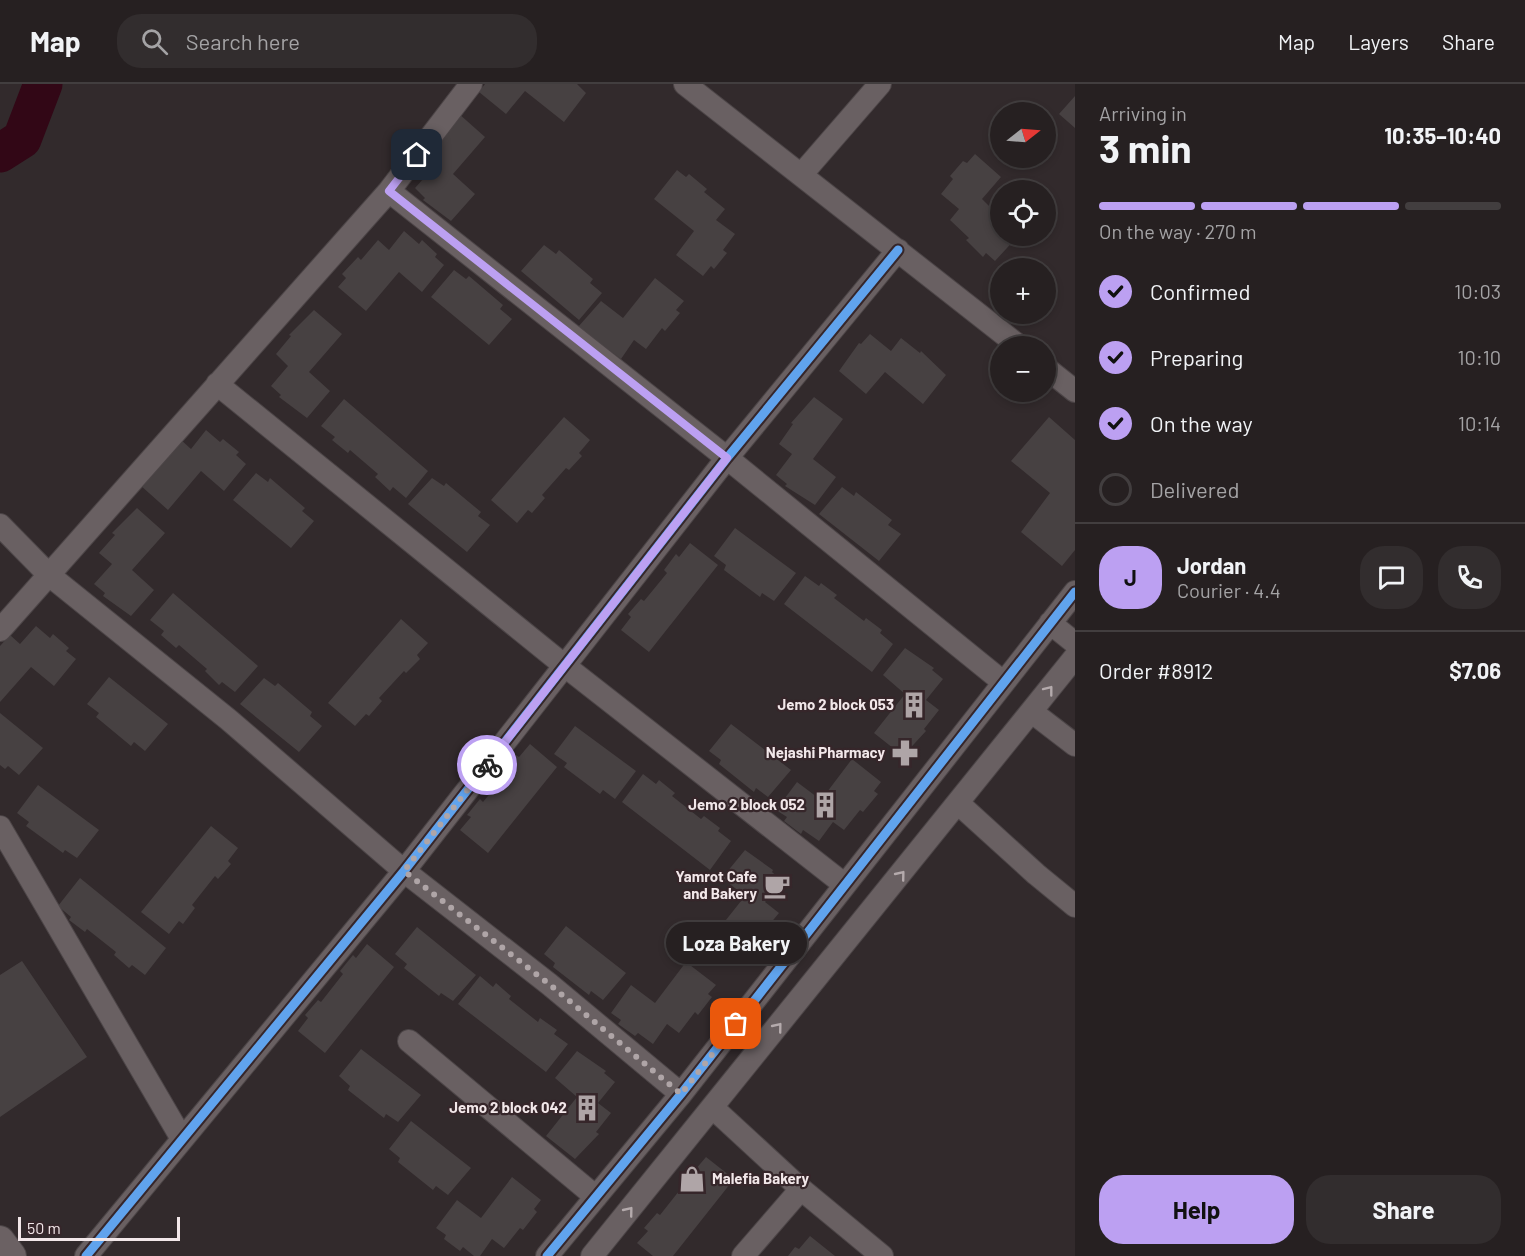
<!DOCTYPE html>
<meta charset="utf-8">
<style>
:root{--surface:#262021;--page:#322d2e;--text:#f1f3f6;--muted:#a4a3a5;--line:#423e3f;--accent:#bca0f2}
body{margin:0;font-family:Barlow,sans-serif;background:var(--page);color:var(--text);height:100vh;display:flex;flex-direction:column;font-size:22px;white-space:nowrap}
*{box-sizing:border-box;margin:0}
p{font-size:20px;color:var(--muted)}
.icon{flex:none;width:33px;height:33px;fill:none;stroke:currentColor;stroke-width:2;stroke-linecap:round;stroke-linejoin:round}
.map{position:relative;flex:1;overflow:hidden}
.sheet{display:flex;flex-direction:column;background:var(--surface);width:450px}
.sheet>*{flex:none}
.needle{width:39px;rotate:73deg}
.tools{position:absolute;left:990px;top:18px;display:grid;gap:12px}
.tools a{display:grid;place-items:center;width:66px;height:66px;border-radius:50%;background:var(--surface);box-shadow:0 3px 9px #0003,0 0 0 2px var(--line);font-size:30px}
.scale{position:absolute;left:18px;bottom:15px;width:162px;box-sizing:border-box;padding-left:6px;border:3px solid #f2e7e9;border-top:0;font-size:16px;line-height:21px;white-space:nowrap;color:#f2e7e9;-webkit-text-stroke:4px #36262a;paint-order:stroke}
.pin{position:absolute;display:grid;place-items:center;width:51px;height:51px;color:#fff;margin:-26px;border-radius:12px;box-shadow:0 3px 9px #0006}
.courier{position:absolute;display:grid;place-items:center;width:60px;height:60px;margin:-30px;border:4px solid #bca0f2;border-radius:50%;background:#fff;color:#222;box-shadow:0 2px 8px #0007}
.bubble{position:absolute;height:42px;border-radius:21px;background:var(--surface);box-shadow:0 3px 9px #0003,0 0 0 2px var(--line);font-size:20px;font-weight:700;line-height:42px;text-align:center}
.overview em{font-style:normal;font-weight:700}
.overview div{display:flex;flex-direction:column-reverse}
.overview{display:flex;align-items:center;justify-content:space-between;height:102px;padding:0 24px}
h1{font-size:39px;font-weight:700;line-height:45px}
.bar{display:grid;grid-template-columns:repeat(4,1fr);gap:9px 6px;align-content:center;height:72px;padding:0 24px}
.bar i{height:8px;border-radius:4px;background:var(--line)}
.bar .active{background:var(--accent)}
.bar p{grid-column:span 4}
.line{display:flex;align-items:center;gap:15px;padding:0 24px;border-top:2px solid var(--line)}
.line div{flex:1}
.round{display:grid;place-items:center;flex:none;width:63px;height:63px;border-radius:24px;background:var(--page)}
ol{padding:0 24px;list-style:none}
li{display:flex;align-items:center;gap:18px;height:66px}
li p{margin-inline-start:auto}
li .icon{padding:6px;border-radius:50%;background:var(--accent);color:#111;stroke-width:4}
li:last-child{color:var(--muted)}
li i{width:33px;height:33px;border:3px solid var(--line);border-radius:50%}
.cta{display:flex;gap:12px;margin-top:auto;padding:12px 24px}
.cta a{flex:1;height:69px;border-radius:24px;background:var(--accent);color:#111;font-size:24px;font-weight:700;line-height:69px;text-align:center}
.cta a+a{background:var(--page);color:var(--text)}
header{display:flex;align-items:center;gap:36px;box-sizing:border-box;height:84px;padding:0 30px;background:var(--surface);border-bottom:2px solid var(--line)}
header strong{font-size:28px}
nav{display:flex;gap:33px;margin-inline-start:auto;font-size:21px}
.search{width:420px;height:54px;background:var(--page);display:flex;align-items:center;gap:15px;box-sizing:border-box;padding:0 21px;border-radius:24px;color:var(--muted);font-size:22px}
main{display:flex;flex:1;min-height:0}
.map>svg:first-child{display:block}
.lines{fill:none;stroke-linecap:round;stroke-linejoin:round}
.river{stroke:#320716;stroke-width:39}
.building{fill:#474142}
.minor-casing{stroke:#4c4547;stroke-width:24}
.major-casing{stroke:#4c4547;stroke-width:30}
.minor{stroke:#696062;stroke-width:22}
.major{stroke:#6b6163;stroke-width:28}
.cycleway-casing{stroke:#36262a;stroke-width:13}
.cycleway{stroke:#60a3ed;stroke-width:9}
.oneway{stroke:#b4aaac}
.done{stroke:#afa5a7;stroke-width:6;stroke-dasharray:0 10.8}
.route{stroke:#bca0f2;stroke-width:8}
.labels{text-anchor:middle;stroke-width:4.5;stroke-linejoin:round;paint-order:stroke}
.poi-label{font-size:15px;font-weight:bold;fill:#f2e7e9;stroke:#36262a;text-anchor:end}
</style>
<header>
<strong>Map</strong>
<div class="search"><svg class="icon" aria-label="search" viewBox="0 0 24 24"><circle cx="10" cy="10" r="6"/><path d="M15 15l6 6"/></svg>Search here</div>
<nav><a>Map</a><a>Layers</a><a>Share</a></nav>
</header>
<main>
<div class="map">
<svg width="1075" height="1172" viewBox="0 0 1075 1172">
<rect width="100%" height="100%" fill="#322a2c"/>
<g class="lines">
<path class="river" d="M 0,69 L 22,55 L 43,0"/>
</g>
<path class="building" d="M 485,0 L 577,0 L 586,9 L 564,38 L 525,7 L 506,30 L 479,8 Z
M 1075,12 L 1075,44 L 1059,30 Z
M 458,29 L 485,53 L 453,90 L 475,110 L 451,137 L 423,116 L 425,114 L 415,104 L 433,84 L 420,73 Z
M 975,70 L 1001,93 L 982,115 L 1000,133 L 1000,152 L 1018,152 L 995,177 L 986,169 L 983,173 L 966,156 L 969,154 L 950,136 L 959,125 L 941,110 L 953,95 L 950,92 L 963,77 L 967,79 Z
M 677,86 L 686,93 L 689,90 L 707,105 L 704,108 L 725,125 L 716,136 L 735,150 L 723,166 L 727,169 L 714,185 L 711,182 L 703,192 L 676,171 L 694,147 L 654,115 Z
M 404,147 L 419,160 L 422,156 L 437,170 L 435,173 L 444,181 L 422,208 L 399,188 L 366,227 L 338,203 L 346,194 L 342,190 L 358,173 L 361,176 L 378,156 L 389,166 Z
M 544,161 L 556,170 L 559,166 L 593,195 L 590,199 L 602,209 L 579,236 L 521,187 Z
M 454,186 L 466,195 L 469,192 L 503,221 L 500,225 L 512,235 L 489,261 L 431,213 Z
M 655,194 L 684,217 L 676,226 L 680,229 L 665,247 L 662,244 L 646,265 L 634,256 L 621,275 L 578,243 L 601,217 L 623,234 Z
M 314,226 L 342,250 L 309,288 L 330,307 L 307,334 L 279,313 L 281,311 L 271,302 L 288,282 L 276,270 L 291,252 L 289,251 Z
M 870,250 L 891,267 L 901,254 L 920,269 L 921,267 L 946,291 L 923,320 L 885,288 L 866,310 L 839,287 L 859,259 L 861,260 Z
M 814,313 L 843,335 L 813,375 L 836,393 L 815,421 L 785,402 L 787,400 L 776,391 L 792,370 L 779,360 L 793,340 L 791,339 Z
M 344,315 L 428,387 L 406,414 L 393,403 L 390,407 L 375,393 L 378,390 L 350,366 L 348,369 L 332,356 L 335,353 L 321,342 Z
M 564,333 L 590,356 L 579,369 L 582,372 L 569,386 L 566,384 L 542,411 L 545,414 L 532,429 L 528,426 L 517,439 L 491,416 Z
M 1049,333 L 1075,356 L 1075,466 L 1062,482 L 1021,448 L 1050,409 L 1011,377 Z
M 206,346 L 220,358 L 223,355 L 239,368 L 236,371 L 246,380 L 224,407 L 201,387 L 168,426 L 140,401 L 180,355 L 191,365 Z
M 256,389 L 268,398 L 270,394 L 305,424 L 302,427 L 314,437 L 291,464 L 233,416 Z
M 432,394 L 444,402 L 446,399 L 481,428 L 478,432 L 490,441 L 467,468 L 408,420 Z
M 842,403 L 854,412 L 856,408 L 892,436 L 888,441 L 901,450 L 879,477 L 819,430 Z
M 137,424 L 165,449 L 132,486 L 154,506 L 131,532 L 103,512 L 105,509 L 94,500 L 112,480 L 99,469 L 115,451 L 112,449 Z
M 735,444 L 796,489 L 774,517 L 762,509 L 760,513 L 724,486 L 726,481 L 714,472 Z
M 690,459 L 718,481 L 649,568 L 621,546 L 631,533 L 628,530 L 641,515 L 644,517 L 667,489 L 664,486 L 676,470 L 679,473 Z
M 805,492 L 819,502 L 821,499 L 837,511 L 834,514 L 864,537 L 866,534 L 882,546 L 880,549 L 893,560 L 872,588 L 784,520 Z
M 173,509 L 258,582 L 235,608 L 222,598 L 219,601 L 205,587 L 207,585 L 179,561 L 176,564 L 161,551 L 164,547 L 150,536 Z
M 401,535 L 428,559 L 417,571 L 420,575 L 406,589 L 404,587 L 379,614 L 382,617 L 369,632 L 366,630 L 355,642 L 328,619 Z
M 36,542 L 50,554 L 53,550 L 69,564 L 66,567 L 76,575 L 54,602 L 31,583 L 0,618 L 0,562 L 10,551 L 20,560 Z
M 905,564 L 934,584 L 932,586 L 943,595 L 926,616 L 939,626 L 924,645 L 926,647 L 903,672 L 874,649 L 905,610 L 883,591 Z
M 109,593 L 168,640 L 145,667 L 134,658 L 131,662 L 96,633 L 99,629 L 87,620 Z
M 264,594 L 275,602 L 278,599 L 312,628 L 310,632 L 322,642 L 299,668 L 240,620 Z
M 0,629 L 43,664 L 19,691 L 8,682 L 5,685 L 0,681 Z
M 731,640 L 791,686 L 768,713 L 756,704 L 754,708 L 719,680 L 721,676 L 709,667 Z
M 575,642 L 636,687 L 615,715 L 603,706 L 600,710 L 564,683 L 567,679 L 554,670 Z
M 530,660 L 557,683 L 488,769 L 460,746 L 471,733 L 467,731 L 480,715 L 483,718 L 507,689 L 504,687 L 516,671 L 519,673 Z
M 852,675 L 881,698 L 874,707 L 878,710 L 863,728 L 860,726 L 844,746 L 833,738 L 819,757 L 803,746 L 801,750 L 784,737 L 787,733 L 776,726 L 797,698 L 821,716 Z
M 643,690 L 656,700 L 659,696 L 675,709 L 672,712 L 701,735 L 704,732 L 720,744 L 718,747 L 731,757 L 710,786 L 622,718 Z
M 38,701 L 99,746 L 77,774 L 65,766 L 63,769 L 26,742 L 29,738 L 17,729 Z
M 211,742 L 238,764 L 228,777 L 231,780 L 218,795 L 215,792 L 192,821 L 195,824 L 183,840 L 179,837 L 169,850 L 141,828 Z
M 745,766 L 773,786 L 772,788 L 782,797 L 765,818 L 779,829 L 764,847 L 766,849 L 742,874 L 714,851 L 745,812 L 722,794 Z
M 80,794 L 166,864 L 145,891 L 132,881 L 129,884 L 114,871 L 116,868 L 87,845 L 85,848 L 69,836 L 71,833 L 58,822 Z
M 566,842 L 626,889 L 603,916 L 591,907 L 589,911 L 553,883 L 555,879 L 544,870 Z
M 417,843 L 476,891 L 453,917 L 441,909 L 439,912 L 404,884 L 407,880 L 395,870 Z
M 367,860 L 394,883 L 325,969 L 298,947 L 308,934 L 305,931 L 318,916 L 321,918 L 343,890 L 340,887 L 353,871 L 356,874 Z
M 22,877 L 87,973 L 0,1033 L 0,891 Z
M 686,878 L 716,901 L 708,910 L 712,913 L 698,931 L 695,928 L 679,949 L 667,940 L 653,960 L 638,949 L 635,952 L 618,940 L 621,936 L 611,929 L 631,901 L 655,919 Z
M 480,892 L 493,903 L 496,899 L 511,912 L 509,915 L 538,938 L 540,934 L 557,946 L 554,950 L 568,960 L 546,988 L 458,920 Z
M 361,965 L 421,1011 L 398,1038 L 386,1030 L 384,1034 L 348,1006 L 350,1002 L 339,992 Z
M 577,967 L 606,987 L 604,989 L 615,998 L 598,1019 L 611,1029 L 596,1048 L 599,1050 L 575,1075 L 546,1052 L 577,1013 L 555,994 Z
M 411,1037 L 471,1084 L 448,1111 L 436,1102 L 433,1106 L 398,1078 L 400,1074 L 389,1065 Z
M 706,1073 L 734,1095 L 673,1172 L 653,1172 L 637,1159 L 648,1147 L 644,1144 L 657,1129 L 660,1131 L 683,1102 L 680,1100 L 692,1084 L 695,1086 Z
M 512,1093 L 541,1116 L 534,1125 L 537,1128 L 523,1146 L 520,1144 L 504,1164 L 492,1155 L 480,1172 L 474,1172 L 463,1163 L 460,1167 L 444,1155 L 446,1151 L 436,1144 L 457,1116 L 481,1134 Z
M 810,1152 L 835,1172 L 788,1172 L 795,1163 L 799,1165 Z"/>
<g class="lines">
<g class="minor-casing">
<path id="minor" d="M 685,0 L 1019,262
M 801,91 L 880,0
M 389,107 L 727,374 L 1003,598
M 1046,284 L 1075,307
M 217,300 L 565,582 L 845,801
M 0,441 L 49,491 L 229,636 L 404,787 L 549,900 L 681,1010
M 1050,539 L 1075,559
M 0,546 L 389,107 L 471,0
M 1032,628 L 1075,661
M 959,720 L 1036,790 L 1075,822
M 0,743 L 182,1055
M 409,957 L 596,1113
M 713,1024 L 801,1105 L 882,1172
M 86,1172 L 404,787 L 727,374 L 898,166
M 547,1172 L 681,1010 L 1075,508
M 592,1172 L 1075,573
M 743,1172 L 801,1105"/>
</g>
<g class="major-casing">
<path id="major" d="M 0,1156 L 12,1172"/>
</g>
<use href="#minor" class="minor"/>
<use href="#major" class="major"/>
<g class="cycleway-casing">
<path id="cycleway" d="M 86,1172 L 404,787 L 727,374 L 898,166
M 547,1172 L 681,1010 L 1075,508"/>
</g>
<use href="#cycleway" class="cycleway"/>
</g>
<defs><path id="oneway-chevron" d="M-2-3.5L2.5 0L-2 3.5" fill="none" stroke-width="1.6" stroke-linecap="round" stroke-linejoin="round" transform="scale(1.5)"/></defs>
<g class="oneway">
<use href="#oneway-chevron" transform="translate(1049 606) rotate(-52)"/>
<use href="#oneway-chevron" transform="translate(901 791) rotate(-51)"/>
<use href="#oneway-chevron" transform="translate(778 943) rotate(-51)"/>
<use href="#oneway-chevron" transform="translate(629 1127) rotate(-51)"/>
</g>
<g class="lines">
<path class="done" d="M 487,681 L 404,787 L 549,900 L 681,1010 L 736,940"/>
<path class="route" d="M 417,71 L 389,107 L 727,374 L 487,681"/>
</g>
<defs>
<g id="building-bare" transform="scale(2.07)"><path d="M-4-6H4V6H1V3H-1V6H-4ZM-2.5-4.3h1.7v1.8h-1.7ZM.8-4.3h1.7v1.8H.8ZM-2.5-1h1.7V.8h-1.7ZM.8-1h1.7V.8H.8Z" fill="#afa5a7" stroke="#36262a" stroke-width="2.5" paint-order="stroke"/></g>
<g id="pharmacy-bare" transform="scale(2.07)"><path d="M-2-6h4v4h4v4h-4v4h-4v-4h-4v-4h4Z" fill="#afa5a7" stroke="#36262a" stroke-width="2.5" paint-order="stroke"/></g>
<g id="cafe-bare" transform="scale(2.07)"><path d="M-5.5-4.5H6V0H3Q3 3.5 0 3.5H-2.5Q-5.5 3.5-5.5 0ZM3-3.2v2h1.7v-2ZM-6 4.5H4V6H-6Z" fill="#afa5a7" stroke="#36262a" stroke-width="2.5" paint-order="stroke"/></g>
<g id="shop-bare" transform="scale(2.07)"><path d="M-5-2.5h2.3a2.7 3.5 0 0 1 5.4 0H5L5.5 6h-11ZM-1.5-2.5h3a1.5 2.3 0 0 0-3 0Z" fill="#afa5a7" stroke="#36262a" stroke-width="2.5" paint-order="stroke"/></g>
</defs>
<g fill-rule="evenodd">
<use href="#building-bare" x="914" y="621"/>
<use href="#pharmacy-bare" x="905" y="669"/>
<use href="#building-bare" x="825" y="721"/>
<use href="#cafe-bare" x="777" y="802"/>
<use href="#building-bare" x="587" y="1024"/>
<use href="#shop-bare" x="692" y="1095"/>
</g>
<g class="labels">
<g class="poi-label">
<text x="894" y="626">Jemo 2 block 053</text>
<text x="885" y="674">Nejashi Pharmacy</text>
<text x="805" y="726">Jemo 2 block 052</text>
<text x="757" y="798">Yamrot Cafe<tspan x="757" dy="17">and Bakery</tspan></text>
<text x="567" y="1029">Jemo 2 block 042</text>
<text x="712" y="1100" text-anchor="start">Malefia Bakery</text>
</g>
</g>
</svg>
<div class="tools">
<a><svg class="needle" viewBox="-14 -14 28 28"><path d="M0-13l5 13h-10z" fill="#e53935"/><path d="M0 13l5-13h-10z" fill="#a4a3a5"/></svg></a>
<a><svg class="icon" aria-label="locate" viewBox="0 0 24 24"><circle cx="12" cy="12" r="6"/><path d="M12 2v4M12 18v4M2 12h4M18 12h4"/></svg></a>
<a>+</a>
<a>−</a>
</div>
<div class="scale">50 m</div>
<div class="pin" style="left:736px;top:940px;background:#ea580c"><svg class="icon" aria-label="bag" viewBox="0 0 24 24"><path d="M5 8h14l-1 12H6zM9 8a3 3 0 0 1 6 0"/></svg></div>
<div class="pin" style="left:417px;top:71px;background:#1f2937"><svg class="icon" aria-label="home" viewBox="0 0 24 24"><path d="M3 11l9-7 9 7M6 9v11h12V9"/></svg></div>
<div class="courier" style="left:487px;top:681px"><svg class="icon" aria-label="bike" viewBox="0 0 24 24"><circle cx="6" cy="16" r="4"/><circle cx="18" cy="16" r="4"/><path d="M6 16l4-8h5l3 8M10 8l3 8H6M13 5h3"/></svg></div>
<div class="bubble" style="left:666px;top:838px;width:141px">Loza Bakery</div>
</div>
<section class="sheet">
<div class="overview"><div><h1>3 min</h1><p>Arriving in</p></div><em>10:35–10:40</em></div>
<div class="bar"><i class="active"></i><i class="active"></i><i class="active"></i><i></i><p>On the way · 270 m</p></div>
<ol>
<li><svg class="icon" aria-label="check" viewBox="0 0 24 24"><path d="M5 12l5 5 9-10"/></svg>Confirmed<p>10:03</p></li>
<li><svg class="icon" aria-label="check" viewBox="0 0 24 24"><path d="M5 12l5 5 9-10"/></svg>Preparing<p>10:10</p></li>
<li><svg class="icon" aria-label="check" viewBox="0 0 24 24"><path d="M5 12l5 5 9-10"/></svg>On the way<p>10:14</p></li>
<li><i></i>Delivered</li>
</ol>
<div class="line" style="height:108px"><b class="round" style="background:var(--accent);color:#111">J</b><div><b>Jordan</b><p>Courier · 4.4</p></div><a class="round"><svg class="icon" aria-label="chat" viewBox="0 0 24 24"><path d="M4 5h16v11H9l-5 4z"/></svg></a><a class="round"><svg class="icon" aria-label="phone" viewBox="0 0 24 24"><path d="M5 4h4l2 5-3 2q2 4 5 5l2-3 5 2v4C11 20 4 13 5 4z"/></svg></a></div>
<div class="line" style="height:78px"><div>Order #8912</div><b>$7.06</b></div>
<div class="cta"><a>Help</a><a>Share</a></div>
</section>
</main>
